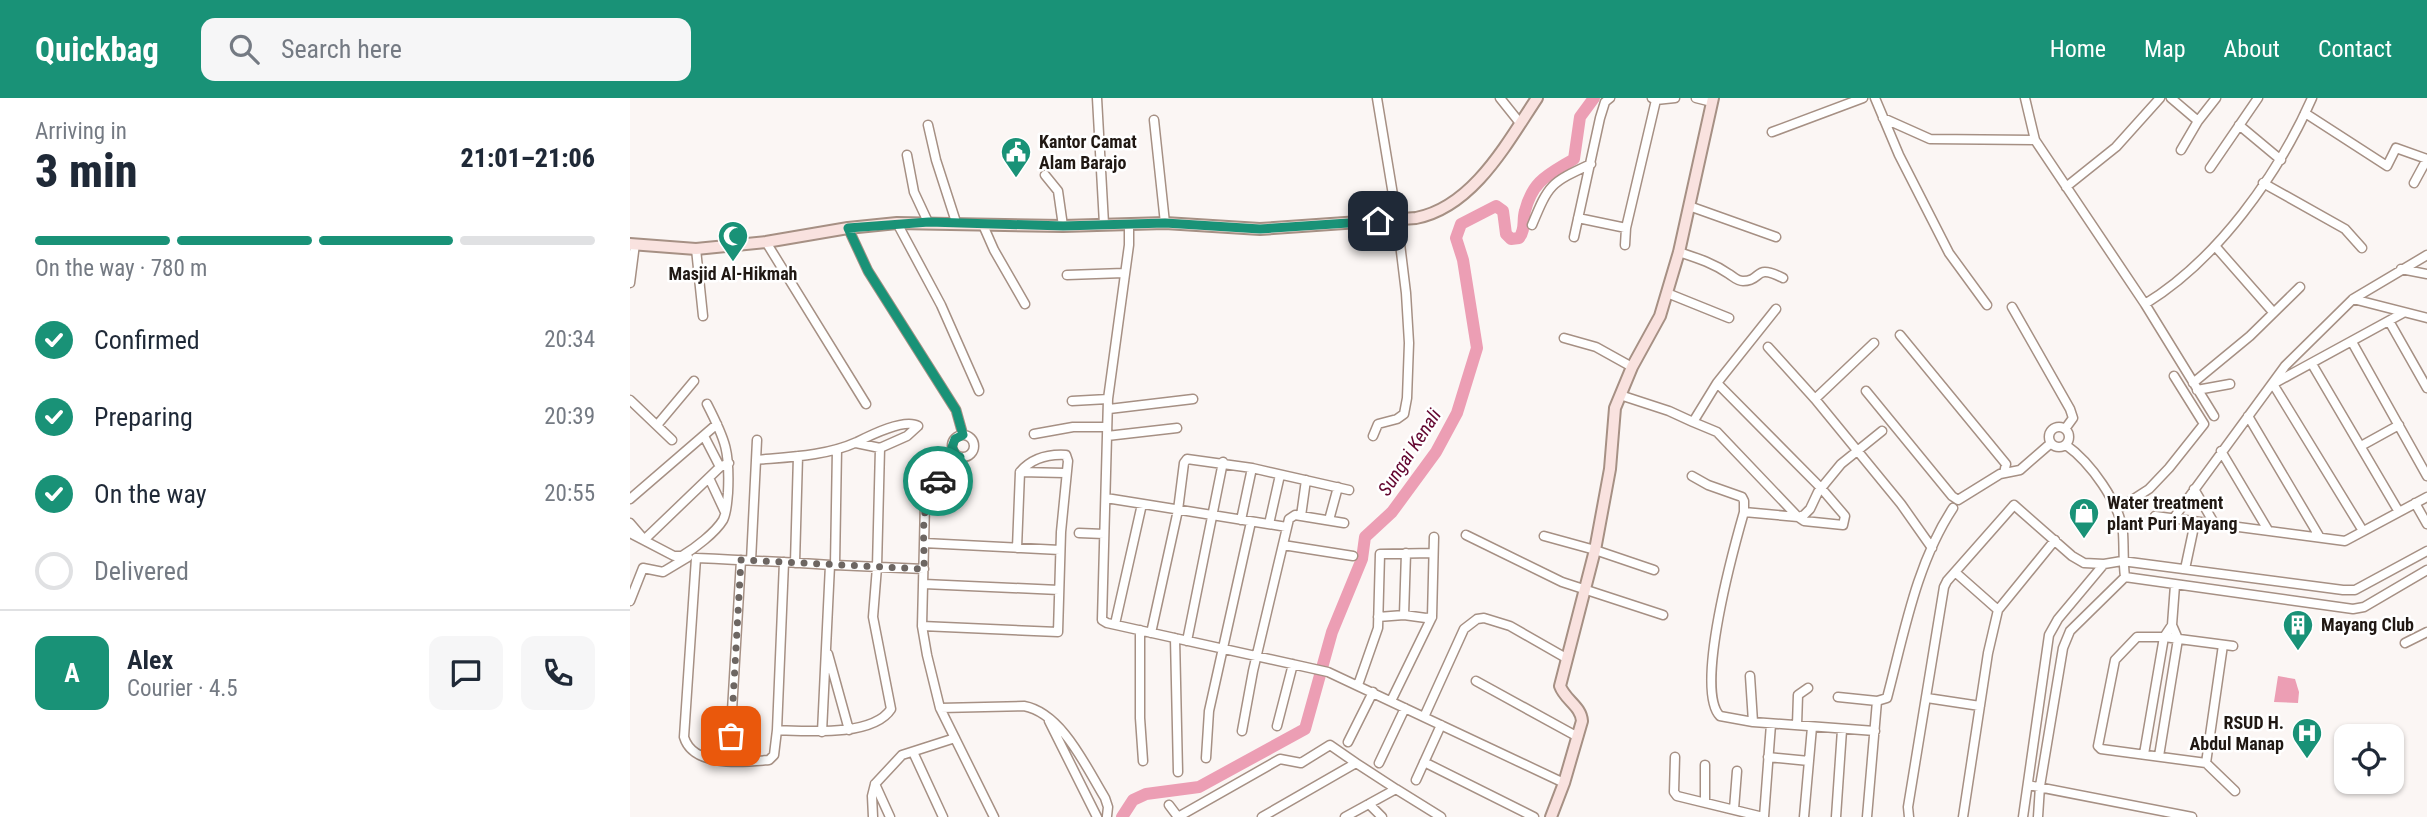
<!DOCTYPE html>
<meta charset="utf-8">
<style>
:root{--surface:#fff;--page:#f6f6f7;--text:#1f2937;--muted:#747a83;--line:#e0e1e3;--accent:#199277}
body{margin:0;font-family:"Roboto Condensed",sans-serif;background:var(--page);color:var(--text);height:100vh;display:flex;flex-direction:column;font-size:26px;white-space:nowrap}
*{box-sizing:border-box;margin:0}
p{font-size:23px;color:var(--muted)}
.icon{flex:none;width:38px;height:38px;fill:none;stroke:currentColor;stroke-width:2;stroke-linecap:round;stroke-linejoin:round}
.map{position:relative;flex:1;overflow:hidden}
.panel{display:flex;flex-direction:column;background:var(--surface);width:630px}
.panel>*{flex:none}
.controls{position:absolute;left:1704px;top:626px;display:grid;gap:14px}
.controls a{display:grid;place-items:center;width:70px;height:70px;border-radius:14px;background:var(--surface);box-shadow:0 2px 5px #0004;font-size:35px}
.pin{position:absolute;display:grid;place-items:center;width:60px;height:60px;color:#fff;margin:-30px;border-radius:14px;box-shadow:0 4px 10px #0006}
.courier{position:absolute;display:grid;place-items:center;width:70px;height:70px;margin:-35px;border:5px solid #199277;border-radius:50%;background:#fff;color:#222;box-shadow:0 2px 9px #0007}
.headline em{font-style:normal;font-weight:800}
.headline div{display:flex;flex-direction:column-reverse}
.headline{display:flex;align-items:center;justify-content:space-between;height:119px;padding:0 35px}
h1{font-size:46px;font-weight:800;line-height:52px}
.bar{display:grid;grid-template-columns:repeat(4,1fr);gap:10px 7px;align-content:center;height:84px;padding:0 35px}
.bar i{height:9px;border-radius:5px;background:var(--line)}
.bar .current{background:var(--accent)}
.bar p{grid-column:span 4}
.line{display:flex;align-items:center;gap:18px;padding:0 35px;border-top:2px solid var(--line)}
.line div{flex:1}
.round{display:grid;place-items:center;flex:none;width:74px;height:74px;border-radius:14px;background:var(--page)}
ol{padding:0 35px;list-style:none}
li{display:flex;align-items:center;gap:21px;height:77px}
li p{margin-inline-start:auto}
li .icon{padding:7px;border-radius:50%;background:var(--accent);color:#fff;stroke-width:4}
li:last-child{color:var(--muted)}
li i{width:38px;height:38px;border:4px solid var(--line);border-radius:50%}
header{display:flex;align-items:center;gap:42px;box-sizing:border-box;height:98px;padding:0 35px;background:var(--accent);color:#fff}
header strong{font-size:33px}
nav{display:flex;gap:38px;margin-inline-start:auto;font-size:24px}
.search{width:490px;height:63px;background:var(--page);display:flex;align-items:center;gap:18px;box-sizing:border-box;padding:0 24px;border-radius:14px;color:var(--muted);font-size:26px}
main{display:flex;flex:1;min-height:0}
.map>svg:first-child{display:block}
.water{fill:#ec9eb4}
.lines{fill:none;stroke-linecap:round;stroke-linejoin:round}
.river{stroke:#ec9eb4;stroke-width:12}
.street-casing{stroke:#a69084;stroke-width:11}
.secondary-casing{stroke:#a69084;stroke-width:14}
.street{stroke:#fff;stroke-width:8}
.secondary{stroke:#f9e2df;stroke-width:10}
.done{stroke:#6d6662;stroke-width:7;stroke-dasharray:0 12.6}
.route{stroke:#199277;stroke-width:9}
.labels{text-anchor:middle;stroke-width:5;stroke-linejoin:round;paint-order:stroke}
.poi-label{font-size:18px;font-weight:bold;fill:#201813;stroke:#fff;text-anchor:start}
.water-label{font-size:19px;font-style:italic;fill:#630630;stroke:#fff}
</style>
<header>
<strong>Quickbag</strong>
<div class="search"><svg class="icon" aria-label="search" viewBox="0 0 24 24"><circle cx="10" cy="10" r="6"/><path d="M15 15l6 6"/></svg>Search here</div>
<nav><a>Home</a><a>Map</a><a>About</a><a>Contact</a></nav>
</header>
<main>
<section class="panel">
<div class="headline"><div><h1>3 min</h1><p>Arriving in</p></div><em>21:01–21:06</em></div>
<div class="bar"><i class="current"></i><i class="current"></i><i class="current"></i><i></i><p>On the way · 780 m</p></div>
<ol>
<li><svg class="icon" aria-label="check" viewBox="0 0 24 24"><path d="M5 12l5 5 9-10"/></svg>Confirmed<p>20:34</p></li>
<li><svg class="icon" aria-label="check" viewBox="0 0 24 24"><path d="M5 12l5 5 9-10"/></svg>Preparing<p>20:39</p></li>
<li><svg class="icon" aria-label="check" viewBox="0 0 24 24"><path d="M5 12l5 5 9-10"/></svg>On the way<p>20:55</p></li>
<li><i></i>Delivered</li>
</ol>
<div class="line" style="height:126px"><b class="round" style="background:var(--accent);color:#fff">A</b><div><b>Alex</b><p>Courier · 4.5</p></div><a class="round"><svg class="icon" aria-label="chat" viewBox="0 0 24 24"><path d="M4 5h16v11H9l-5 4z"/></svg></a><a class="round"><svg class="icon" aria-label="phone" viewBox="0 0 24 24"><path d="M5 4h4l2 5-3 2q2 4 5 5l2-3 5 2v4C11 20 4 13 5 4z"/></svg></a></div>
</section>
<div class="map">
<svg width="1797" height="719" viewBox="0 0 1797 719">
<rect width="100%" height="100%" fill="#fbf6f4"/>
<path class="water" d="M 1648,578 L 1665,581 L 1669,594 L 1668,605 L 1644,604 Z"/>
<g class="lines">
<path class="river" d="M 492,719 L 503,702 L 516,696 L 569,689 L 675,631 L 702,534 L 732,461 L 735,439 L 762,414 L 806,354 L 827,315 L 847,250 L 833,162 L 826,140 L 831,126 L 866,108 L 873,113 L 876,136 L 881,141 L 889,140 C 896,131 892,123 895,113 C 903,82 918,77 944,61 L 950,19 L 964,0"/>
<g class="street-casing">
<path id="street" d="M 467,0 L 474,126
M 870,0 L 890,25
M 1022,0 L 1026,2 L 1045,0
M 1066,0 L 1082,4
M 1245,0 L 1269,57 L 1319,155 L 1357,207
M 1395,0 L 1405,42 L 1515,206 L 1584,318
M 1541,0 L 1568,23 L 1551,52
M 1675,15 L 1757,68 L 1766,50 L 1797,61
M 1253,20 L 1300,41 L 1405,42
M 524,22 L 535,125
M 1568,23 L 1586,0
M 298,27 L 306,62 L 326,124
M 1609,27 L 1651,62
M 1142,34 L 1233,0
M 277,57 L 284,94 L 298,124
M 1580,70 L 1628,0
M 415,77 L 428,93 L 433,128
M 1633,85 L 1715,131 L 1732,150
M 1784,85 L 1797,61
M 1436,89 L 1486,49 L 1530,0
M 1059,108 L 1146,139
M 948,120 L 996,130
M 267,125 L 311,207 L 349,293
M 499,126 L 499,147 L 478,301 L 472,522 L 477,525 L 698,574 L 934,685
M 353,127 L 364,152 L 395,206
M 902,127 C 919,86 920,85 961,66
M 218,130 L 238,173 L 326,312 L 333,337
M 944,139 L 970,20 L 975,4 L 980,0
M 136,144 L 236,306
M 995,147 L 996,130 L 1026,2
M 1585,148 L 1643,214
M 66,151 L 73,218
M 1049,154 C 1067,160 1083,165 1099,176 C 1104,179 1107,183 1113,183 C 1133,183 1123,165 1153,180
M 1771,171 L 1797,176
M 437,177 L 494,175
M 0,185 L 5,146
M 1037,195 L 1099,220
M 1723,201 L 1797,220
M 1515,206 C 1587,162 1648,77 1682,0
M 1382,209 L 1440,311 L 1443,320 L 1435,331
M 1759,223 L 1797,290
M 1270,237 L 1376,366 L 1374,375
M 934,240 L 966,249 L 1002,269
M 1722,244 L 1797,378
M 1138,249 L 1185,301 L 1271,406 L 1302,450
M 1682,266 L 1769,414
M 1563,285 L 1620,238 L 1670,189
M 1567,292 L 1600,286
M 1236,293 L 1322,398 L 1328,402 L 1370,376 L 1390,372 L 1421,345
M 990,297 L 1039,313 L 1063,324 L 1087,285 L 1146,211
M 1185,301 L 1244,245
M 0,302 L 42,342
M 442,303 L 478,301
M 479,311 L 563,301
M 1618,318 L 1689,438
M 1063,324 L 1087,334 L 1168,419 L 1174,423 L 1213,427 L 1215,418 L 1191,390 L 1087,285
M 28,326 L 64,283
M1419 339a10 10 0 1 1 20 0a10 10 0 1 1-20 0Z
M 404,336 L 443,329 L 477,329
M322 348a11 11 0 1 1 22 0a11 11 0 1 1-22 0Z
M 74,338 L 90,369
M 477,338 L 547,330
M 743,338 L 748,326 L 767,321 L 774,316 L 777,300 L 779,245 L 776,195 L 767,121 L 747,0
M 1436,347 C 1460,364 1490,405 1493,435 C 1494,450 1493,464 1495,479
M 1731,348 L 1769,327
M 1591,353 L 1638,432
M 330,359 L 303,389 L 295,405 L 292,528 L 297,557 L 310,610 L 364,719
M 126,362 C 160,359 196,358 227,344 C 241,337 275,320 288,328 L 277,338 L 250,350 L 226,345
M 1062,378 L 1078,387 L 1112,399 L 1114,403 L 1114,414 L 1168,419 L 1174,417 L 1180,411 L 1188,394 L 1211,366 L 1252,333
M 80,382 L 95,414
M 1564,391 L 1584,425
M 476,400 L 657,429
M 0,401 L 87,326
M 1785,405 L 1797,426
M 1488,411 L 1519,391 L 1539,370 L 1574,326 L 1544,278
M 1114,414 C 1104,449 1064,592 1090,618 L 1123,624 L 1245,633
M 671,418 L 676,382
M 1525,418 L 1715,443 L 1797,399
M 1543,421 L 1655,268 L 1723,201 L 1797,157
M 611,422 L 622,370
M 699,422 L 708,389
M 0,425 L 12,439
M 639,426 L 650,377
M 1733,433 L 1643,286 L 1773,215
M 0,435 L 44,458 L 52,458 C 65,450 85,435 93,422 C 97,414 97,404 98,395 C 100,354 96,343 77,306
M 449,435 L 474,436
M 836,437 L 932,484 L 1033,517
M 914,438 L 965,452 L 1024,472
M 14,442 L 90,369 L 99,365
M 294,445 L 430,452
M 653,447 L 723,458
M 387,450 L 390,374 L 435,375
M 121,463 L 127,342
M 154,464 L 147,632 L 144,657 L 139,662 C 114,664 63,670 54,639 L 66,460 C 111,462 156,464 200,467 L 205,467 L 294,471
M 165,465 L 168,358
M 205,467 L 207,351
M 1555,471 L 1565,424
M 1325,474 L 1368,512
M 294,486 L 429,492
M 0,503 L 13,470 L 33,474 L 58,459
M 774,517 L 776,455
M 748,519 L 774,517 L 796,520 L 802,519
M 485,526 L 512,406
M 292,528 L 428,534 L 431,434 L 438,363 L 436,357 C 419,356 402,360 390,374
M 510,532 L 510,620 L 513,663
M 521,535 L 548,412 L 554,365 L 557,361 L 622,370 L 719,392
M 545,540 L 548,674
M 557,543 L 593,364
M 1775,545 L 1797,534
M 1603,548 L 1534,539 L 1507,539 L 1485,562 L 1468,648 L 1471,651 L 1576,665 L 1605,693
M 198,556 L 219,632
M 1120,578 L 1123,624
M 846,583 L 948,639
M 728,587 L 748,530 L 750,456 L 803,455
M 1208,599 L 1247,603
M 1297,600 L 1350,608
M 761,603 L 802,519 L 804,439
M 310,610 L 394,608 C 432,615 456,669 475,700 L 478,709 L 477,718
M 794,619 L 834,531 L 847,521 L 854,520 L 880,528 L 936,560
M 419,623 L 467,719
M 1167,627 L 1168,597 L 1178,590
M 647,628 L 663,566
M 147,632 C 176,633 243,639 261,611 L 243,519 L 247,469 L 250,350
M 612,633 L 623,573 L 659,421 L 665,417 L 714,425
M 192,634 L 200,467
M 718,644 L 743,594
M 283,654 L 313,719
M 1514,656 L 1534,539 L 1542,527
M 1529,658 L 1548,541 L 1542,527 L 1545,487
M 1045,659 L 1044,694 L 1047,698 L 1133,719
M 1138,659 L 1179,663
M 576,660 L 579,613 L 621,424
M 99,663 L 111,462
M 794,664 L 904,719
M 749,665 L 775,610
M 1576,665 L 1593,547
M 1075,667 L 1075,704
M 786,682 L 811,627
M 245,686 L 260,719
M 1398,687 L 1562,719
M 739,706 L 752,719
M 539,707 L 548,719
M 1104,711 L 1107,673
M 243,719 L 242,698 L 245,686 L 272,657 L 325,640
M 548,719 L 650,661 L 671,665 L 700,647 L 726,665
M 632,719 L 726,665 L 766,691
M 715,719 L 766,691 L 811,719
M 1134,719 L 1141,626
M 1174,719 L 1182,629
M 1206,719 L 1212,632
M 1237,719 L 1247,603 L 1257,600 C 1274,536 1286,466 1323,410
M 1279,719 L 1278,709 L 1314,489 L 1317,483 L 1384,407 L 1442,458 L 1454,465 L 1474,466
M 1333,719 L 1358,555 L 1368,512 L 1425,442
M 1393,719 L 1419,537 L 1428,521 L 1474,466 L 1492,463 L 1713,492 L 1725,492 L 1797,453
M 1408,719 L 1410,688 L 1433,550 L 1440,533 L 1495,479 L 1723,511 L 1734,509 L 1797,472"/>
</g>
<g class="secondary-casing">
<path id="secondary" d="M 0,146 L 66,151 L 136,144 L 218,130 L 267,125 L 433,128 L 535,125 L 630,131 L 786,120 C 843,109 877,45 907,0
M 921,719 L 934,685 L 952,623 C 951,608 935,602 930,588 L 965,452 L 980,371 L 985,310 L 1002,269 L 1030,218 L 1049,154 L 1083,0"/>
</g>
<use href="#street" class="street"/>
<use href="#secondary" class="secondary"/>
</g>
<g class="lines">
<path class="done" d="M 101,638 L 111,462 L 294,471 C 295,444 288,404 308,383"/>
<path class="route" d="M 308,383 L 330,359 L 326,357 L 322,349 L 325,341 L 333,337 L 326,312 L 238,173 L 218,130 L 299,124 L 433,128 L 535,125 L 630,131 L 748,123"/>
</g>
<defs>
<g id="civic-pin" transform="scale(1.575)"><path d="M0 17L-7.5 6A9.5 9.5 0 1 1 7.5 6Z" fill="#199277" stroke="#fff"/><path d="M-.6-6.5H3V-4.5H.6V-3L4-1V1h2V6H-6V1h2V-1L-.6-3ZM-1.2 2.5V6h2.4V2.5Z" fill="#fff"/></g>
<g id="mosque-pin" transform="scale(1.575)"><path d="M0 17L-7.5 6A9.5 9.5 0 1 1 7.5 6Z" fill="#199277" stroke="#fff"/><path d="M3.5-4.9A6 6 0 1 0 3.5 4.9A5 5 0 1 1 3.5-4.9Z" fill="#fff"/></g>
<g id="shop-pin" transform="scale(1.575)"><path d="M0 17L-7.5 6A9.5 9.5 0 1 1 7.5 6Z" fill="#199277" stroke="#fff"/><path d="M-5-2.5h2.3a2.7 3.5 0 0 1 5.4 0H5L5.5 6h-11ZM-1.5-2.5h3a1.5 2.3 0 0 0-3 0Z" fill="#fff"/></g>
<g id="building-pin" transform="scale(1.575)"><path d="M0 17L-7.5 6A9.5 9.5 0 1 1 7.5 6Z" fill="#199277" stroke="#fff"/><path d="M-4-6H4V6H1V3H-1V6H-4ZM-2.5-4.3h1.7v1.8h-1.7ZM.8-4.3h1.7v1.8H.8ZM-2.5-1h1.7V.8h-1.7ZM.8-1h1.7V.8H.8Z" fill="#fff"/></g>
<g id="hospital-pin" transform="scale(1.575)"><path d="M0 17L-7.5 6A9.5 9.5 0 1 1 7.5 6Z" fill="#199277" stroke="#fff"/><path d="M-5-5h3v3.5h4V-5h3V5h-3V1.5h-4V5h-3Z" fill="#fff"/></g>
</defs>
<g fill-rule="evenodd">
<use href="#civic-pin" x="386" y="54"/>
<use href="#mosque-pin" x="103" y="138"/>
<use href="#shop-pin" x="1454" y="415"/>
<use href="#building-pin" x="1668" y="527"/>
<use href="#hospital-pin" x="1677" y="635"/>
</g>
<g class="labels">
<g class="poi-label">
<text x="409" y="50">Kantor Camat<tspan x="409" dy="21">Alam Barajo</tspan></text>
<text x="103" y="182" text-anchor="middle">Masjid Al-Hikmah</text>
<text x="1477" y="411">Water treatment<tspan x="1477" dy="21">plant Puri Mayang</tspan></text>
<text x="1691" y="533">Mayang Club</text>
<text x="1654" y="631" text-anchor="end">RSUD H.<tspan x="1654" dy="21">Abdul Manap</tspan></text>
</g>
<g class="water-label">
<text transform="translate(779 354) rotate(-57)" y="7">Sungai Kenali</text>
</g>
</g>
</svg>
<div class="controls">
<a><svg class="icon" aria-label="locate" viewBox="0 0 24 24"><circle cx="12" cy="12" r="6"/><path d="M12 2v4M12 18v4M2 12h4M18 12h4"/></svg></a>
</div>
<div class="pin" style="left:101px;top:638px;background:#ea580c"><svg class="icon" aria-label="bag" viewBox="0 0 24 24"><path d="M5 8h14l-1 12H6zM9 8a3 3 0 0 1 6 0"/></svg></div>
<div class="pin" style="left:748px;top:123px;background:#1f2937"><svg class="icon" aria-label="home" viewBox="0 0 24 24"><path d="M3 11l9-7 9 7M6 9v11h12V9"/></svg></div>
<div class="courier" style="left:308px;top:383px"><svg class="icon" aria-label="car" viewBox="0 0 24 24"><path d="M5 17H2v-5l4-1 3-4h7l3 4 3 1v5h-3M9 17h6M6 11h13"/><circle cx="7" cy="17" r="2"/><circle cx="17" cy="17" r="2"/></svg></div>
</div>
</main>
